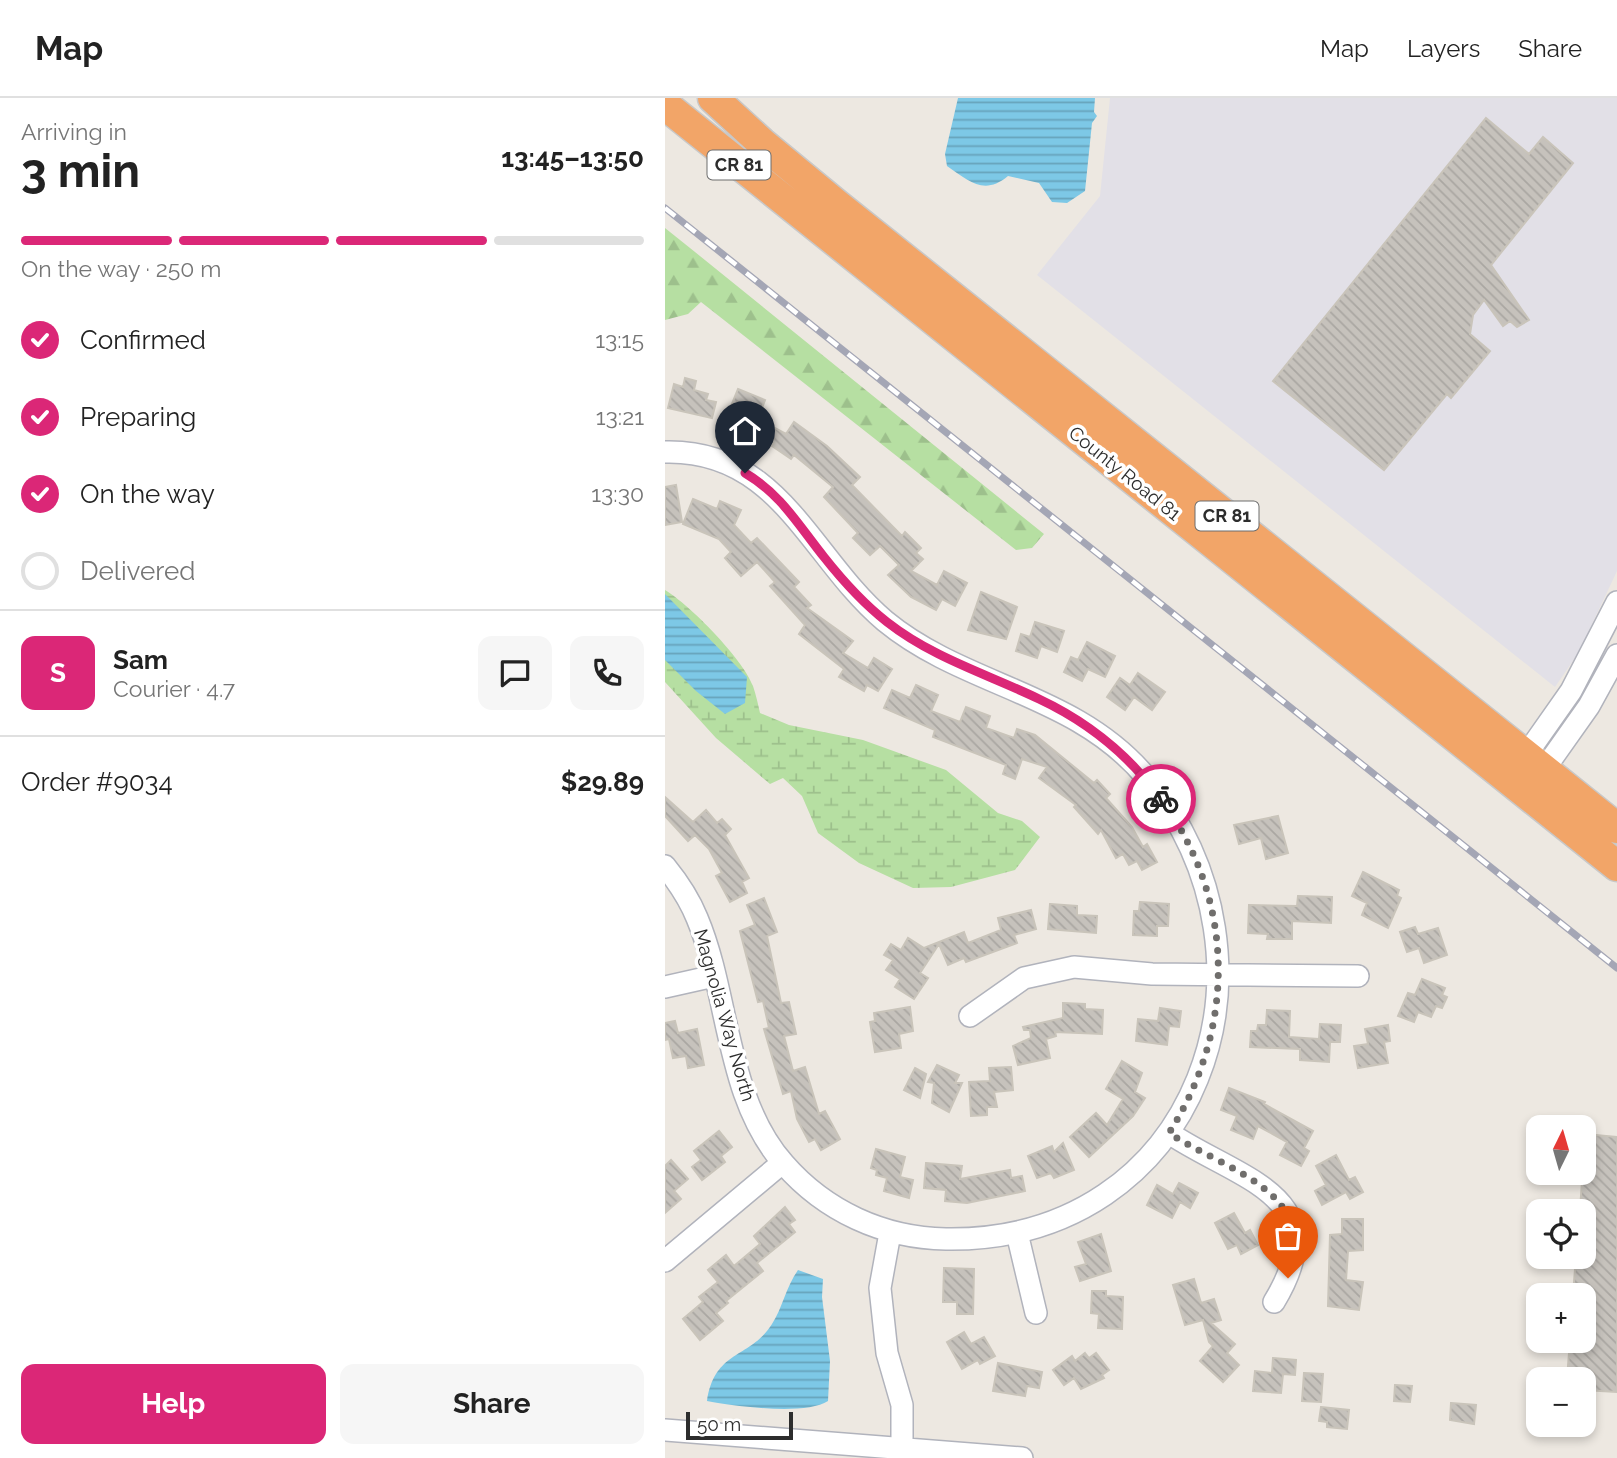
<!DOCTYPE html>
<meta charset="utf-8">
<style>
:root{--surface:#fff;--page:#f6f6f6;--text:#222;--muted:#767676;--line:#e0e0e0;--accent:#db2777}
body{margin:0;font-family:Raleway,sans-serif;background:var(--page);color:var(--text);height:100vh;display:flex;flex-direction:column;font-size:26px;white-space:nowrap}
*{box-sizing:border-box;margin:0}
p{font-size:23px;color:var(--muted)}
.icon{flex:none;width:38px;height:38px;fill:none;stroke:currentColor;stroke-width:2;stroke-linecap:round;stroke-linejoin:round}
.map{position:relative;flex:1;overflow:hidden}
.side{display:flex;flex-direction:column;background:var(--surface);width:665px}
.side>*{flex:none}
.needle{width:46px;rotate:5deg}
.buttons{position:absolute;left:861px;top:1017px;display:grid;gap:14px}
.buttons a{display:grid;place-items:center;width:70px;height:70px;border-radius:14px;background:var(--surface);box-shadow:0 4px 10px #0003;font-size:35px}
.scale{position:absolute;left:21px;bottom:18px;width:107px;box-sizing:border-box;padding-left:7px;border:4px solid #2d2d2d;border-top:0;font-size:19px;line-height:24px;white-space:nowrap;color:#2d2d2d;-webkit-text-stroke:5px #fff;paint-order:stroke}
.pin{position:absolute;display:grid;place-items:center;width:60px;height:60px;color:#fff;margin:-72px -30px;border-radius:50% 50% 50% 0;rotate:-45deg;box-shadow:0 0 7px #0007}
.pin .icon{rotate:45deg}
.courier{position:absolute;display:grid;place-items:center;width:70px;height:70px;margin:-35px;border:5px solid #db2777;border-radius:50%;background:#fff;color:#222;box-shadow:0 2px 9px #0007}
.overview em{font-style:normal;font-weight:700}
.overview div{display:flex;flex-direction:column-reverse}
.overview{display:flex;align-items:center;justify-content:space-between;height:119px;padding:0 21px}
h1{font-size:46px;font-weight:700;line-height:52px}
.bar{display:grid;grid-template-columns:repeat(4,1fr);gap:10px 7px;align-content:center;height:84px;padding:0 21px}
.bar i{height:9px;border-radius:5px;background:var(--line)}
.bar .on{background:var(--accent)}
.bar p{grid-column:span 4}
.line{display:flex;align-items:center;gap:18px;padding:0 21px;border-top:2px solid var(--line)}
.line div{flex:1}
.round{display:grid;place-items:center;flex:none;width:74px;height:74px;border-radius:14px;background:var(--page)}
ol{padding:0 21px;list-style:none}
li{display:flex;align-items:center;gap:21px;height:77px}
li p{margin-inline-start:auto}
li .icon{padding:7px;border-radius:50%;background:var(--accent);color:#fff;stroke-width:4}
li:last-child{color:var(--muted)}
li i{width:38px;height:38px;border:4px solid var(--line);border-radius:50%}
.button{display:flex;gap:14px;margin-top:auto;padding:14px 21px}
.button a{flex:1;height:80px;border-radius:14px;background:var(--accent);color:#fff;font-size:28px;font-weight:700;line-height:80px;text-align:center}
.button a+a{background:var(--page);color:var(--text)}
header{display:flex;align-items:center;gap:42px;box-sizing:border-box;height:98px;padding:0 35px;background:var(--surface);border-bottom:2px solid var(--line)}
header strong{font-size:33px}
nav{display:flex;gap:38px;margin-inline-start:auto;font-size:24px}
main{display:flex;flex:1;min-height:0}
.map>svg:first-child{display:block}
.industrial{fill:#e2e0e7}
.forest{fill:url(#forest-firs)}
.wetland{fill:url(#wetland-marsh)}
.water{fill:url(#water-rules)}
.building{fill:url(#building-back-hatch);stroke:#c9c4ba;stroke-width:2}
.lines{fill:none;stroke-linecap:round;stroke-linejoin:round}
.minor-casing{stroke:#b1b3bc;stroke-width:24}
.highway-casing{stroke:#c8c8c8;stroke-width:33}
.minor{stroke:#fff;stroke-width:21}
.highway{stroke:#f2a568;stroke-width:30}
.rail-casing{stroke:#a4a6b5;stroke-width:7}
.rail{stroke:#fff;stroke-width:4.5;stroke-dasharray:13;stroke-linecap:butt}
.done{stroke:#706e6c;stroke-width:7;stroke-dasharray:0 12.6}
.route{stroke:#db2777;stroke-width:9}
.labels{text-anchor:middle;stroke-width:7;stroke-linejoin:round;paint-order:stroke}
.shield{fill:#fff;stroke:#6c6c6c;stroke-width:2}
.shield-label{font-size:18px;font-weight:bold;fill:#2d2d2d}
.street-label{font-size:19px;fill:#2d2d2d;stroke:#fff}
</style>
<header>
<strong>Map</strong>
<nav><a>Map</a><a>Layers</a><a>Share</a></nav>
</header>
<main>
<section class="side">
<div class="overview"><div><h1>3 min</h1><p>Arriving in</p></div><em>13:45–13:50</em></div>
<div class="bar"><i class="on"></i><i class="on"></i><i class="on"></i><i></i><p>On the way · 250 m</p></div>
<ol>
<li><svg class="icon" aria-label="check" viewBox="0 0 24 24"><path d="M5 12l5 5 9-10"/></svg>Confirmed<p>13:15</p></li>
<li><svg class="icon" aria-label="check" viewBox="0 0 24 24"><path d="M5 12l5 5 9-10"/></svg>Preparing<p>13:21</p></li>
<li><svg class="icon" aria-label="check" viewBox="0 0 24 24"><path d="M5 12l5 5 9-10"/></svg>On the way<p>13:30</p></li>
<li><i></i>Delivered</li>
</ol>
<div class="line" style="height:126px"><b class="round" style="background:var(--accent);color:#fff">S</b><div><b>Sam</b><p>Courier · 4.7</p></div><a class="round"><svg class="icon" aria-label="chat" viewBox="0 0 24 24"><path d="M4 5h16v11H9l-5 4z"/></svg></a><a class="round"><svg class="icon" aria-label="phone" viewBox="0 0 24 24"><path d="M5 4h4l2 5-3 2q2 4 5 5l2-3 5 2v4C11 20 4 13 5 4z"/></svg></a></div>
<div class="line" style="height:91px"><div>Order #9034</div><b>$29.89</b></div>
<div class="button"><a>Help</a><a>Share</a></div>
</section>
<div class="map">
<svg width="952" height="1360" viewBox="0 0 952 1360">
<defs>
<pattern id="forest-firs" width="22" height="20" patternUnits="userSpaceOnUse" patternTransform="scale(1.75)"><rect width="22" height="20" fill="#b6dfa2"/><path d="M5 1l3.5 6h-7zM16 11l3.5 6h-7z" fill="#9dc08c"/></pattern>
<pattern id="wetland-marsh" width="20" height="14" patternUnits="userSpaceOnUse" patternTransform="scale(1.75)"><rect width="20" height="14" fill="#b6dfa2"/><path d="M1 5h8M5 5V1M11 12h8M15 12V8" fill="none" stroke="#9dc08c"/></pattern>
<pattern id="water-rules" width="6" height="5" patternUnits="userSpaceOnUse" patternTransform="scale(1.75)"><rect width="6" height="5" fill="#7dc8e6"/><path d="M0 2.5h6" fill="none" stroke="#67a3bb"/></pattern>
<pattern id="building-back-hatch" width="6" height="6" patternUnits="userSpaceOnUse" patternTransform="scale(1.75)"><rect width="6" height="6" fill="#c6c2bc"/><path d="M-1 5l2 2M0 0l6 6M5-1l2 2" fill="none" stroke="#aaa7a2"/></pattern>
</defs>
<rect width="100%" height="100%" fill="#ede8e1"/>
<path class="industrial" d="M 445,0 L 952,0 L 952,473 L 914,554 L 890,589 L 372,177 L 435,98 Z"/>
<path class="forest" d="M 0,130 L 30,154 L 379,436 L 367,450 L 351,452 L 36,204 L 23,216 L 0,222 Z"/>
<path class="wetland" d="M 0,492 C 25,507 78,561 88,588 C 91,597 93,606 95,615 L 124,627 L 198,642 L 281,672 L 333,715 L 357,723 L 375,739 L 350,772 L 286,789 L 248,790 L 194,765 L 153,735 L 137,698 L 118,680 L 105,686 L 51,640 L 0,584 Z"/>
<path class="water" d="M 293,0 L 430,0 L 429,14 L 432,18 L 427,25 L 420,93 L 402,105 L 387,104 L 374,85 L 343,78 C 319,98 304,83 282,68 L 280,56 Z
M 0,496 L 82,579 L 80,605 L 60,616 L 31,593 L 0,562 Z
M 133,1172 L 158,1181 L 157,1199 L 165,1263 L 163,1303 C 140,1318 69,1308 42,1303 C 50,1251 85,1261 107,1226 C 117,1211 121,1189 133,1172 Z"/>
<path class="building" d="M 821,20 L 864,56 L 878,39 L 908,65 L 826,167 L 864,222 L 852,229 L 845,223 L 838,228 L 819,202 L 808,217 L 805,236 L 825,253 L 786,300 L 782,296 L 719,372 L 608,283 Z
M 20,280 L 31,283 L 29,292 L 43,296 L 41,302 L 51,304 L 47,320 L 3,310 L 9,286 L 18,289 Z
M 73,291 L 100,302 L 93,321 L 121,336 L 129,324 L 162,348 L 195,379 L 187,387 L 237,438 L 240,434 L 256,450 L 251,455 L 258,461 L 246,473 L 272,487 L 279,473 L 302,485 L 290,508 L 277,501 L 271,512 L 246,499 L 223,477 L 234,467 L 215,448 L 205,457 L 188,440 L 193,435 L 159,399 L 168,389 L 129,357 L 126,361 L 107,348 L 109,345 L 75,332 L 80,319 L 64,313 Z
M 11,387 L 17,424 L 0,427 L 0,389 Z
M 28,401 L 52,411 L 55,403 L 76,412 L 69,427 L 86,445 L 92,440 L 134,484 L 129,489 L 146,507 L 142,510 L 188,543 L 178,555 L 203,570 L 209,560 L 227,571 L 213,593 L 202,587 L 199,593 L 174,579 L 179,571 L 134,536 L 140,527 L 105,488 L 110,484 L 92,464 L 76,478 L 60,460 L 66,454 L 54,441 L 18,426 Z
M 316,494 L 352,509 L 341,541 L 303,532 Z
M 370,524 L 399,533 L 392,554 L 376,548 L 372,560 L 351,553 L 356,536 L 365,539 Z
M 422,544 L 450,558 L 440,579 L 423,571 L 417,583 L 399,574 L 406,559 L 413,562 Z
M 473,575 L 500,594 L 487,612 L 469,599 L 460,612 L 442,599 L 455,580 L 465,587 Z
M 251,587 L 273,597 L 266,613 L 295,624 L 301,609 L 325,618 L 321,630 L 349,640 L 352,631 L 370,637 L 429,685 L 432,682 L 445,696 L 441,700 L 467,729 L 478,749 L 482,746 L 492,764 L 477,772 L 472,763 L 464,767 L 458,756 L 451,760 L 436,732 L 433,736 L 409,709 L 411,707 L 374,680 L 382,669 L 357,661 L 350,681 L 338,676 L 341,667 L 268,639 L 270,632 L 219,610 L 227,592 L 245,600 Z
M 0,699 L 28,724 L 41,712 L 52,725 L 57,721 L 66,731 L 60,737 L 84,780 L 77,784 L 82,795 L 65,804 L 51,778 L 57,775 L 44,751 L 30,737 L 23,743 L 0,718 Z
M 613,718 L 623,755 L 601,761 L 596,740 L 574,746 L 569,727 Z
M 698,774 L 734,792 L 732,798 L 736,800 L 723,830 L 697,817 L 702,805 L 687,798 Z
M 633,798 L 667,799 L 666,825 L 627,823 L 627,841 L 602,841 L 603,836 L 583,835 L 584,807 L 632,808 Z
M 99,800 L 112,834 L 102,838 L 116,905 L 124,904 L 131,936 L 119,938 L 128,973 L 140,969 L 154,1016 L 160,1013 L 175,1041 L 156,1052 L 150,1041 L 144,1044 L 132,1021 L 126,993 L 118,996 L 99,931 L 104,930 L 98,903 L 93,904 L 75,833 L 90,827 L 82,807 Z
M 475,804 L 504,806 L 503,828 L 492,828 L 492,838 L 468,837 L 469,813 L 474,813 Z
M 385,806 L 412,808 L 412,817 L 432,818 L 431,835 L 383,831 Z
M 366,812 L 371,831 L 349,837 L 352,845 L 301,864 L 299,860 L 283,867 L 274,846 L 255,875 L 263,880 L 249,901 L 230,889 L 235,881 L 221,872 L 228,862 L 219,857 L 226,846 L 236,852 L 243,840 L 259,850 L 299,834 L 303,845 L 336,832 L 333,820 Z
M 750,829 L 753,836 L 773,830 L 782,857 L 759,865 L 754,850 L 742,854 L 735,834 Z
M 757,881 L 780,890 L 777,897 L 782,899 L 777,910 L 771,908 L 766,919 L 753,914 L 749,924 L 733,918 L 743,895 L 750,897 Z
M 398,905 L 420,906 L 420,911 L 438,912 L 437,936 L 390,934 L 391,938 L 381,941 L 385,960 L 353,967 L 348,948 L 366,940 L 365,932 L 359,932 L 358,929 L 398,920 Z
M 245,909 L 248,933 L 234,936 L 236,950 L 210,954 L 205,924 L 210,923 L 209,915 Z
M 495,910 L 516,913 L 514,929 L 504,928 L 502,947 L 471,943 L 473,921 L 493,923 Z
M 602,912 L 625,913 L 624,939 L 654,941 L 655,926 L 676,927 L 675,944 L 665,944 L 664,964 L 635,962 L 635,951 L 585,949 L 586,933 L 592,933 L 593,927 L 601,927 Z
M 10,923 L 13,935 L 32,931 L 39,967 L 23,970 L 21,958 L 8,960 L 4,941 L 0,942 L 0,925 Z
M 723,927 L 725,943 L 719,944 L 723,965 L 693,970 L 689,948 L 703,946 L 700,931 Z
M 457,963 L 477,975 L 470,994 L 480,1000 L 468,1018 L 424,1059 L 405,1039 L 431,1015 L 442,1027 L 458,1001 L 441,991 Z
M 272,967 L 294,977 L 290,985 L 297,985 L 284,1014 L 267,1005 L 269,985 L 263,984 Z
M 346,969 L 348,992 L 329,994 L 332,1009 L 322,1009 L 322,1017 L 306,1018 L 304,984 L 325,983 L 324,970 Z
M 250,970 L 261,976 L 255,1000 L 239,992 Z
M 564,990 L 600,1004 L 599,1006 L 648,1033 L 639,1050 L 644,1053 L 636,1068 L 615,1057 L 622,1044 L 593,1028 L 588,1041 L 566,1032 L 572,1018 L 556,1012 Z
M 54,1033 L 67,1049 L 56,1058 L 60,1064 L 37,1082 L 27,1069 L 36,1062 L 29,1053 Z
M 920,1036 L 952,1039 L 952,1294 L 919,1292 L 919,1281 L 902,1281 L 905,1242 L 919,1242 L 919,1197 L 908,1197 L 911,1158 L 919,1158 L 919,1113 L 915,1113 Z
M 398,1045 L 409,1072 L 389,1080 L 386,1075 L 372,1080 L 363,1058 L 387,1048 L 389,1054 Z
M 211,1051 L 240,1059 L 235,1079 L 248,1082 L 244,1100 L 219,1093 L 222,1080 L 211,1077 L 212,1072 L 206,1070 Z
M 671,1057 L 684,1082 L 690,1079 L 698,1094 L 685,1101 L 681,1094 L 657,1107 L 650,1093 L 661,1087 L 651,1068 Z
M 6,1062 L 23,1081 L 9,1093 L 16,1101 L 0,1115 L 0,1068 Z
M 261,1065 L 297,1068 L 295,1081 L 345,1072 L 346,1080 L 357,1078 L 360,1093 L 302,1105 L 280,1103 L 281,1092 L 259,1090 Z
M 514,1085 L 533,1095 L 525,1110 L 515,1104 L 507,1120 L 482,1107 L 492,1087 L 508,1096 Z
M 120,1109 L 130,1122 L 124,1126 L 130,1134 L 92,1165 L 98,1173 L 61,1203 L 63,1205 L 51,1215 L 58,1223 L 35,1242 L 18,1221 L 38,1204 L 34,1199 L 53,1184 L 43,1172 L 61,1157 L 69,1168 L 95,1146 L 89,1138 Z
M 569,1115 L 580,1135 L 585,1132 L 593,1147 L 576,1156 L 572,1147 L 563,1151 L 550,1125 Z
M 677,1121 L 698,1121 L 698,1152 L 683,1153 L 681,1182 L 698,1184 L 694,1212 L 663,1208 L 665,1137 L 677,1136 Z
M 436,1136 L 446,1173 L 415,1183 L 410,1169 L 421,1166 L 413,1144 Z
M 279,1170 L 309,1171 L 308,1216 L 292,1216 L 292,1204 L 278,1204 Z
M 529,1181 L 536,1205 L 549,1201 L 556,1222 L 546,1225 L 570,1246 L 562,1255 L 574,1267 L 558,1284 L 535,1263 L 548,1248 L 544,1244 L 538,1222 L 520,1227 L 508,1187 Z
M 427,1193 L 441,1193 L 441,1198 L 458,1199 L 457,1231 L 433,1230 L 434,1216 L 426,1215 Z
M 299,1234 L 306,1246 L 319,1239 L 330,1258 L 315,1266 L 313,1262 L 297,1271 L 282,1244 Z
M 420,1255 L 424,1260 L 431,1255 L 444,1272 L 437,1277 L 439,1280 L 416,1291 L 409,1280 L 399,1287 L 388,1272 L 407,1258 L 410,1263 Z
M 608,1260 L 631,1262 L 630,1277 L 618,1276 L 616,1295 L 588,1293 L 590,1273 L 607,1275 Z
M 333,1265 L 377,1274 L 374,1290 L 362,1288 L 360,1298 L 328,1293 Z
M 639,1275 L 658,1276 L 656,1304 L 637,1303 Z
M 730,1287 L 747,1288 L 745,1304 L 729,1303 Z
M 786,1305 L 811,1307 L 809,1326 L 785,1322 Z
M 656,1309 L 684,1312 L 682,1331 L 662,1329 L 662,1324 L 654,1323 Z"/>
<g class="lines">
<g class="minor-casing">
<path id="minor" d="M 0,354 C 115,351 145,460 220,523 C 300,589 411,595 481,679 C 633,864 533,1145 281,1141 C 218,1140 160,1113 119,1066 C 60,999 65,898 32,820 C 24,800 13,784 0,768
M 854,667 L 906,593 L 952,504
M 871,683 L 924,608 L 952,557
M 0,889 L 49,878
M 305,918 L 359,880 L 409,869 L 487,876 L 693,878
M 504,1035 C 574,1082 674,1097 609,1204
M 225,1135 L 215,1190 L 222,1255 L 237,1307 L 237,1352
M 352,1135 L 371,1215
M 0,1163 L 117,1065
M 0,1332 L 357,1360"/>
</g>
<g class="highway-casing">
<path id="highway" d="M 48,0 L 97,45 L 171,106 L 952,730
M 0,7 L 952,768"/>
</g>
<use href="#minor" class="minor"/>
<use href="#highway" class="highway"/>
<g class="rail-casing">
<path id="rail" d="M 0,110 L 952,870"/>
</g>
<use href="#rail" class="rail"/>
</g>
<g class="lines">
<path class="done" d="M 496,701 C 571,803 571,930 504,1035 C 559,1072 656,1092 623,1180"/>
<path class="route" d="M 80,375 C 116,396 134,428 159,459 C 178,483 199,506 222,524 C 268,560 322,576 374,601 C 423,624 464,657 496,701"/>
</g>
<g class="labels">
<g class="shield">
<rect x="42.5" y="52.5" width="63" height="29" rx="5"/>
<rect x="530.5" y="403.5" width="63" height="29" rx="5"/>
</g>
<g class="shield-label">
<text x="74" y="73">CR 81</text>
<text x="562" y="424">CR 81</text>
</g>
<g class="street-label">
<text transform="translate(460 375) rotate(39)" y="7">County Road 81</text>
<text transform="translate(60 917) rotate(74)" y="7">Magnolia Way North</text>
</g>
</g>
</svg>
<div class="buttons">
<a><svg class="needle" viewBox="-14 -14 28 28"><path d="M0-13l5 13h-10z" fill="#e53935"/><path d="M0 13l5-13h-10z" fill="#767676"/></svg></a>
<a><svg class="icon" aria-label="locate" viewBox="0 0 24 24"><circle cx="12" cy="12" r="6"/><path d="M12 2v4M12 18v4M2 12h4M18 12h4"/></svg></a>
<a>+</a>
<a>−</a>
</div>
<div class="scale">50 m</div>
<div class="pin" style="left:623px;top:1180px;background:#ea580c"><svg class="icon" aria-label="bag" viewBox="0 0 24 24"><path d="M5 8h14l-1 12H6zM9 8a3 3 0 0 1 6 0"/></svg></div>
<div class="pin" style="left:80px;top:375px;background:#1f2937"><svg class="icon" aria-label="home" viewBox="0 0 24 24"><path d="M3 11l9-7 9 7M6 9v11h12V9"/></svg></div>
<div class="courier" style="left:496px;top:701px"><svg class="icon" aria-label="bike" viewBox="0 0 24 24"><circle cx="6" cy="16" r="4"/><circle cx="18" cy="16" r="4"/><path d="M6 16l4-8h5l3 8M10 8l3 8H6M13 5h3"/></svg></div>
</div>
</main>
